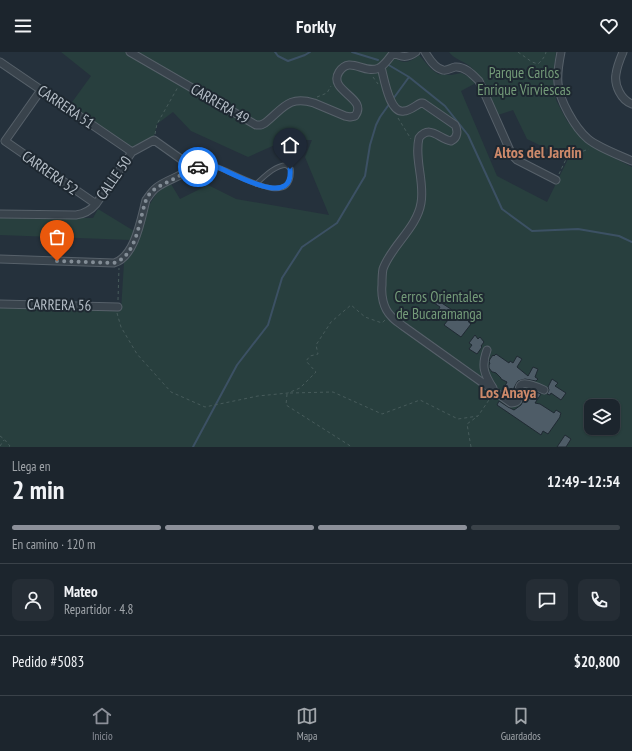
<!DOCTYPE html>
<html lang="es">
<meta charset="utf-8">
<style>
:root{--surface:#1c252d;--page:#252d35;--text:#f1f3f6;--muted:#a0a5aa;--line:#3a4249;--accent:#8c9099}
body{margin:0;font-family:"PT Sans Narrow",sans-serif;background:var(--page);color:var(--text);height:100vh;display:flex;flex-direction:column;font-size:15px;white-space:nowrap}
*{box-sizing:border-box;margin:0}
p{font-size:13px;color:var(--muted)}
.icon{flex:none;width:22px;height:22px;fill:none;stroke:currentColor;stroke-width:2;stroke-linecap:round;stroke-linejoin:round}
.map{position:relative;height:395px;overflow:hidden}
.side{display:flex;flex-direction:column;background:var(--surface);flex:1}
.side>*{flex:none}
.controls{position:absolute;left:584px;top:347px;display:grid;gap:8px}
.controls a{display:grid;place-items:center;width:36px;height:36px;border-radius:8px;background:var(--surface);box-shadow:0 1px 3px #0004,0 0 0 1px var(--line);font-size:20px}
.pin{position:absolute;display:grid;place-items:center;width:34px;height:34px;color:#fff;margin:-41px -17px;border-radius:50% 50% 50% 0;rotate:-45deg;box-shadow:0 0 4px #0007}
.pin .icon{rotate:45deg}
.courier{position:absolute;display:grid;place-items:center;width:40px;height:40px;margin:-20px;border:3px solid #1a73e8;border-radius:50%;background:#fff;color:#222;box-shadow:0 1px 5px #0007}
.headline em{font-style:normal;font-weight:700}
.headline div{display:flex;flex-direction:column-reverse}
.headline{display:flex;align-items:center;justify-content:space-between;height:68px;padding:0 12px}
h1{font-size:26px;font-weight:700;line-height:30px}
.bar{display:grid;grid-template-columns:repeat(4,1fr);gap:6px 4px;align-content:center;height:48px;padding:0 12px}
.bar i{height:5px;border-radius:3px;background:var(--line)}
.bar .active{background:var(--accent)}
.bar p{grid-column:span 4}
.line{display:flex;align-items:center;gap:10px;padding:0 12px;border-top:1px solid var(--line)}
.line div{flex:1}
.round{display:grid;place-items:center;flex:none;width:42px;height:42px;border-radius:8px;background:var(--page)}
header{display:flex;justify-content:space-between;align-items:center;height:52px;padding:0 12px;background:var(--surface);font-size:18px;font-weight:700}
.dock{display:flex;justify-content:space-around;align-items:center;height:56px;border-top:1px solid var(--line);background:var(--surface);font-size:11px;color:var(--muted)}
.dock a{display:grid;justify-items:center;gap:2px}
.dock .active{color:var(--accent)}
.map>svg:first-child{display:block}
.green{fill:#283f3e;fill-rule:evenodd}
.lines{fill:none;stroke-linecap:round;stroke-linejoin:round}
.stream{stroke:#3c5164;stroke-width:2}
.building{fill:#4e5c67;stroke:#202a33}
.lane-casing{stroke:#57616a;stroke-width:5.5}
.street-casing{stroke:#57616a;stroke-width:9}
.path{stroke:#475b5b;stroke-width:1;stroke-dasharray:3 3;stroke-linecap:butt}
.lane{stroke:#39434c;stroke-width:3.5}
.street{stroke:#39434c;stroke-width:7}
.done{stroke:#838d96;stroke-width:4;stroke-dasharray:0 7.2}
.route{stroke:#1a73e8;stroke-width:5}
.labels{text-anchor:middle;stroke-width:4;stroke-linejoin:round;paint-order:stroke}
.park-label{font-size:15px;fill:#749b79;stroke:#1e2831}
.street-label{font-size:15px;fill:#b5bec7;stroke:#1e2831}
.neighbourhood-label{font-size:16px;font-weight:bold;fill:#cd896a;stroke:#1e2831}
</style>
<header><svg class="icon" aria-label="menu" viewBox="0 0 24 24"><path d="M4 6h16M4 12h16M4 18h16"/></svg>Forkly<svg class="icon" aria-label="heart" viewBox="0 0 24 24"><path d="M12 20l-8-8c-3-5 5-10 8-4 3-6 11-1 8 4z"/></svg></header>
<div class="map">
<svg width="632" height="395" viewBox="0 0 632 395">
<rect width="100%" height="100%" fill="#25313c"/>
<path class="green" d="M 61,0 L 390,0 C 399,12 408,13 419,3 L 431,17 L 438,22 L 451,23 L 461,21 L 469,25 L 476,31 L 461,39 L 497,124 L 547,150 L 568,107 L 527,87 L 513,58 L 498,63 C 491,48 484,27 472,16 C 465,9 455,8 449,0 L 556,0 L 553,24 L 556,48 L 567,69 L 585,90 L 596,97 L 632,115 L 632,395 L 0,395 L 0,255 L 121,258 L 124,211 L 134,197 L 137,189 L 150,152 L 156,142 L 164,135 L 171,132 L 180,147 L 208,133 L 236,147 L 329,163 L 305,105 L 312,88 L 286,88 L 248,105 L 191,79 L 173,60 L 157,72 L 154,84 L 132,95 L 70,53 L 91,24 ZM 591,354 L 613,354 L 613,376 L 591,376 Z
M 98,157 L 134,179 L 131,188 L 0,183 L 0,165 L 93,166 Z"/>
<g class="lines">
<path class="stream" d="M 275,0 L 278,4 L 288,9 L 305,3 L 310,0
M 352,0 L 378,8
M 387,12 L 409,25 L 445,54 L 468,83 L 502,157 L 532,179 L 578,177 L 619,184 L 632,190
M 393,47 L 409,25
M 193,395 L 237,313 L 268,273 L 282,226 L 302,195 L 337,171 L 365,124 L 370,93 L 376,73 L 380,65 L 390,51"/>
</g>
<path class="building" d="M 435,239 L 441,244 L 437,248 L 457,261 L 456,262 L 466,267 L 471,272 L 461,285 L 444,273 L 448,268 L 437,261 L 440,255 L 431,249 L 433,245 L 435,247 L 431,244 Z
M 475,283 L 478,287 L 480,285 L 484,290 L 481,294 L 482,295 L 477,302 L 469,297 L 472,293 L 469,291 Z
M 496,302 L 509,311 L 510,309 L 513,311 L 517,304 L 522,307 L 517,315 L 528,324 L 533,315 L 538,317 L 535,325 L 538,327 L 536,329 L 525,327 L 518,329 L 516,332 L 514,336 L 514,345 L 512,344 L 514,343 L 510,341 L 511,340 L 504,336 L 507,330 L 501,327 L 501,326 L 496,321 L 493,320 L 492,320 L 489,316 L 489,313 L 490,311 L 489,310 L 490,307 L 493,303 L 494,304 Z
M 552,327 L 558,331 L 555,334 L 566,341 L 561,348 L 551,341 L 550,343 L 547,342 L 549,338 L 548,335 Z
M 528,337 L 541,342 L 535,351 L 540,352 L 554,361 L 556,358 L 561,361 L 560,364 L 560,365 L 548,382 L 543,379 L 541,383 L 497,353 L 499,349 L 508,355 L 514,358 L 521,353 L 523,349 L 524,343 Z
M 565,383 L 571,387 L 566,395 L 557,395 Z"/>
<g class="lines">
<g class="lane-casing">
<path id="lane" d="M 192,115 C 199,115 207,114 214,114 C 230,117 294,161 291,117 L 286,113 C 274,114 264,125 256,132"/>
</g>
<g class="street-casing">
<path id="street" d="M 130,0 L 256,73 L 261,73 L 265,71 C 283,57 288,43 314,51 L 345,64 L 350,65 L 355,64 C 369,46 327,39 339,20 C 350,3 364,23 379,16 C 385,13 389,6 394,0
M 393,0 C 401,6 408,6 416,0
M 425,0 C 429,6 434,16 443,18 C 447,19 451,16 455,15 C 465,14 473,23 479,29 L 512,103 L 517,108 L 556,128
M 561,0 C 559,10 557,21 558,31 C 559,48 575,76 588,87 C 599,96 619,103 632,109
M 623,0 C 620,7 617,14 616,22 C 614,33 621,48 632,52
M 0,10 L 132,100
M 381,15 C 384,25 389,62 404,59 C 410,59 416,53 421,51 L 423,51 L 455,73 C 458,78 458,86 451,89 C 439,87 430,72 419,86 C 414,107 425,130 421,151 C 417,176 391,194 383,217 C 382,222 382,227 382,233 C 381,243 383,256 391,264 C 394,268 399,271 403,274 L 511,351 C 531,352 502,318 544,338
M 41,38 L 5,89 L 96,152
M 0,162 L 76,163 C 84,162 90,159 96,152 L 132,100 L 154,88 L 192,115 C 182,125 167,127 156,136 C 152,139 149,144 146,148 C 141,167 135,205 114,211 L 0,207
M 0,252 L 118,255
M 487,298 C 481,314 484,322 493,336"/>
</g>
<path class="path" d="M 518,0 L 532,10 L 538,12 C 542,8 545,5 546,0
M 373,25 L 378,32
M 317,45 L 327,41 L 331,34
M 398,66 L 411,87
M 155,82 L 157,72 L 178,35
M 559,122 L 567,105 L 589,97
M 118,248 L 119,216
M 117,261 L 121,275 L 137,302 L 171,340 L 205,355 L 258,344 L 288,341 L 300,336 L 316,320 L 306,309 L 310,304 L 318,302 L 316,293 L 331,270 L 351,253 L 365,265 L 382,271 L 385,268
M 290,341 L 333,340 L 382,362 L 420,348 L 458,367 L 478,364 L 491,345
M 287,342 L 286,353 L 352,395
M 0,384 L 4,387 L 10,394 L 9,395
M 0,394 L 4,388
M 471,395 L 467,372 L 478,364"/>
<use href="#lane" class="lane"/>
<use href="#street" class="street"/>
</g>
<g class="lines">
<path class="done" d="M 57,209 L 114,211 C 137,204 139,168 146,148 C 148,143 152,139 156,136 L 185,121 L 192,115 L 198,115"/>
<path class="route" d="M 198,115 C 204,115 211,113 217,115 C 233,121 294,158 290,117"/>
</g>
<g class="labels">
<g class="park-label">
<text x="524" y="26">Parque Carlos<tspan x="524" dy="17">Enrique Virviescas</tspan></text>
<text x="439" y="250">Cerros Orientales<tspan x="439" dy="17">de Bucaramanga</tspan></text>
</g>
<g class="street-label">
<text transform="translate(220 52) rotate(30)" y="5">CARRERA 49</text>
<text transform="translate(66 55) rotate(34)" y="5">CARRERA 51</text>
<text transform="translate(50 121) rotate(35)" y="5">CARRERA 52</text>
<text transform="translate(114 126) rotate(-55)" y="5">CALLE 50</text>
<text transform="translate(59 253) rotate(1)" y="5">CARRERA 56</text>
</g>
<g class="neighbourhood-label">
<text x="538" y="106">Altos del Jardín</text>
<text x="508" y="346">Los Anaya</text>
</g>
</g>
</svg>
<div class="controls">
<a><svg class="icon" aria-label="layers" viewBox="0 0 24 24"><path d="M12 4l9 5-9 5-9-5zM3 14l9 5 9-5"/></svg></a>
</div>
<div class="pin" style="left:57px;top:209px;background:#ea580c"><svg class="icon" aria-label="bag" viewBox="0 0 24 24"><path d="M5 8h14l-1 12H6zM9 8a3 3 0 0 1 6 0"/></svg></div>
<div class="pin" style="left:290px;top:117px;background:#1f2937"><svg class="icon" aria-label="home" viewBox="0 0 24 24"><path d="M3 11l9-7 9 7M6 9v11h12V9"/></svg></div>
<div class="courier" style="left:198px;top:115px"><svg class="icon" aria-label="car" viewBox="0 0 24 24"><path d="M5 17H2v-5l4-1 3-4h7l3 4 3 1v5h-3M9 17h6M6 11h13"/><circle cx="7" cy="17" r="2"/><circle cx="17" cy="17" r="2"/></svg></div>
</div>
<section class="side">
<div class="headline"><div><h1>2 min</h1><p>Llega en</p></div><em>12:49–12:54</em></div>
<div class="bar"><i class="active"></i><i class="active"></i><i class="active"></i><i></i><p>En camino · 120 m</p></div>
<div class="line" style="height:72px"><a class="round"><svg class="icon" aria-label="person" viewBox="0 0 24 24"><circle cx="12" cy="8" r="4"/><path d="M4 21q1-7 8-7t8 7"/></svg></a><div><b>Mateo</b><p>Repartidor · 4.8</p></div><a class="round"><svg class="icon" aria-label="chat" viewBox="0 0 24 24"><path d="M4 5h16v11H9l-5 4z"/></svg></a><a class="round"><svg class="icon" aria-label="phone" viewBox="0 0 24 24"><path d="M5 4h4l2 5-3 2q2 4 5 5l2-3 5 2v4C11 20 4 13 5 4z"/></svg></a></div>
<div class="line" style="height:52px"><div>Pedido #5083</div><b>$20,800</b></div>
</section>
<nav class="dock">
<a class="active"><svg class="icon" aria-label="home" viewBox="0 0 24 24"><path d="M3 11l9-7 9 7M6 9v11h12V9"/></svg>Inicio</a>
<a><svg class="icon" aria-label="map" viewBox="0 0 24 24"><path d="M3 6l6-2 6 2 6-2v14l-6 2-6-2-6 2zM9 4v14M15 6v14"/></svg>Mapa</a>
<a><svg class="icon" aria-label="saved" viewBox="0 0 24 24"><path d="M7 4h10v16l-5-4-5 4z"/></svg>Guardados</a>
</nav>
